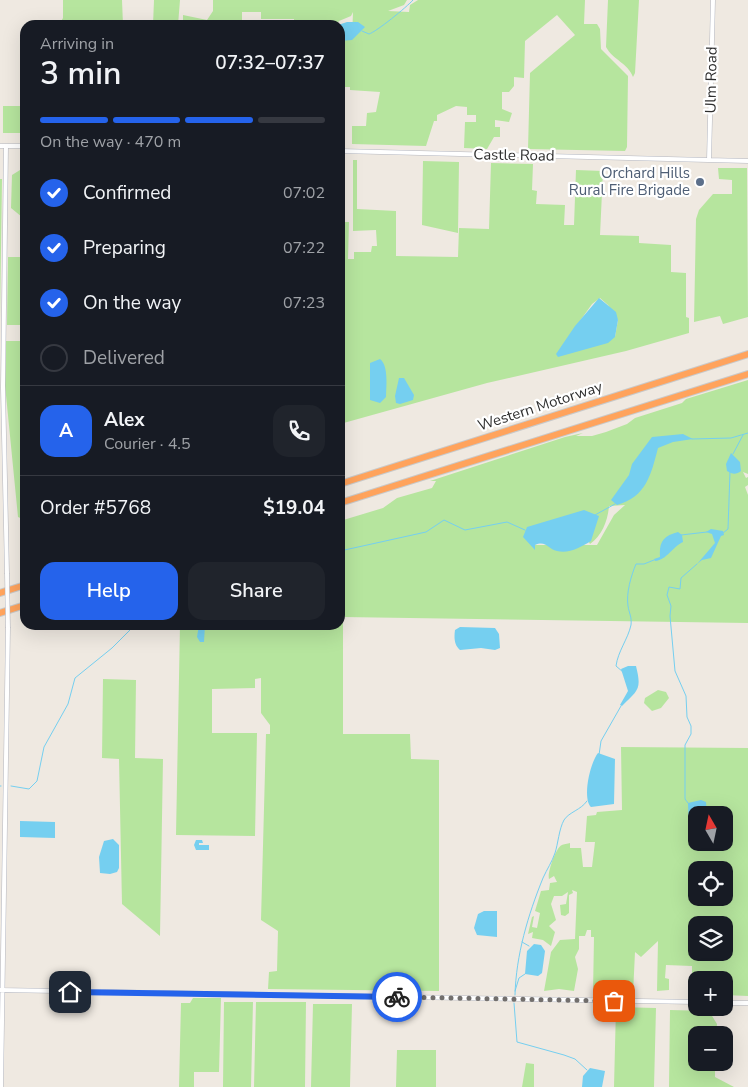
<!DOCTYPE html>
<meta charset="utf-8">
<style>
:root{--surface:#171b24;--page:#20242c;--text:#f1f3f6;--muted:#9ea1a6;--line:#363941;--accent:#2563eb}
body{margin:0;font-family:"Nunito Sans",sans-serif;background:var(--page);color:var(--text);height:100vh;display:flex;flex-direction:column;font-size:19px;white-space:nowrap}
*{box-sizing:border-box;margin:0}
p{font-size:16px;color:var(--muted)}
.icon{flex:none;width:28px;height:28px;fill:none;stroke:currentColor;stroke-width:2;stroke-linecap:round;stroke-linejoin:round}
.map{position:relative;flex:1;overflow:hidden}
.details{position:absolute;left:20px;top:20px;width:325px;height:610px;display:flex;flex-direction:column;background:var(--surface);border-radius:15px;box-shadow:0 5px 20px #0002}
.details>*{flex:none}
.needle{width:32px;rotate:351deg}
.buttons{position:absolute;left:688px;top:806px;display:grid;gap:10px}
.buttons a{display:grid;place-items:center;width:45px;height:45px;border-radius:10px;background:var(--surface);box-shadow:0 5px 20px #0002;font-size:25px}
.pin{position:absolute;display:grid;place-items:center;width:42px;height:42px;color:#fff;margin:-21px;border-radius:10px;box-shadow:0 2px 8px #0006}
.courier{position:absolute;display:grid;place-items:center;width:50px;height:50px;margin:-25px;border:4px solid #2563eb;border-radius:50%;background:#fff;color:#222;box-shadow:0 1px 6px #0007}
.headline em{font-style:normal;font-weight:600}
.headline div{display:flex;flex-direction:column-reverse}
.headline{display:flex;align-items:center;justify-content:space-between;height:85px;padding:0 20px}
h1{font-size:32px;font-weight:600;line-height:38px}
.bar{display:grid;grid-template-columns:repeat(4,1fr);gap:8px 5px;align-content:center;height:60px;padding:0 20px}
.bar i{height:6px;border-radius:4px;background:var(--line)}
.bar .active{background:var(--accent)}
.bar p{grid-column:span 4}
.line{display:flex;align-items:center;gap:12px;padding:0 20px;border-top:1px solid var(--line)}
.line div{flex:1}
.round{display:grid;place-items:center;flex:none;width:52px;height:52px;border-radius:15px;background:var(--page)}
ol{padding:0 20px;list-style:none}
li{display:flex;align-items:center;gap:15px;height:55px}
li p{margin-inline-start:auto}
li .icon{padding:5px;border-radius:50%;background:var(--accent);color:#fff;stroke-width:4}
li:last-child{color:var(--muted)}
li i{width:28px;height:28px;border:2px solid var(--line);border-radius:50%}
.button{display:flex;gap:10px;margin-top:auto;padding:10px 20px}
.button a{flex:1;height:58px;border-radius:15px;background:var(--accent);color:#fff;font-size:20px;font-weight:600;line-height:58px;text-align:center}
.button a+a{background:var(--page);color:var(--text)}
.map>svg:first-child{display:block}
.green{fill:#b6e59e;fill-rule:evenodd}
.water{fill:#75cff0}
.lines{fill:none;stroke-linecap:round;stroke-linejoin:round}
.stream{stroke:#75cff0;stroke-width:1}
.street-casing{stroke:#b4b7c1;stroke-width:5}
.highway-casing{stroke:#c9c9c9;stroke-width:8}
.street{stroke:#fff;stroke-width:4}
.highway{stroke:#ffa35c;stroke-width:6}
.street-bridge-casing{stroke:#b4b7c1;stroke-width:5;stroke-linecap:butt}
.street-bridge{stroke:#fff;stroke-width:4}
.done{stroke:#726f6d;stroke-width:5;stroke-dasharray:0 9}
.route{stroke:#2563eb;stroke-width:6}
.service-dot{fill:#5c6f8a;stroke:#fff;stroke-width:2}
.labels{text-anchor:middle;stroke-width:4.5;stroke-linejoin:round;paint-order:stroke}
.street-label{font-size:15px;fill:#2e2e2e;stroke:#fff}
.service-label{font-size:15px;fill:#4e5e75;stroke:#fff;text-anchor:end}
</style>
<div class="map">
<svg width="748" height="1087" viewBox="0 0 748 1087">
<rect width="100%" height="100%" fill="#efe9e1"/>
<path class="green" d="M 63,0 L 122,0 L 123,25 L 59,25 L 63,18 Z
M 154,0 L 180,0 L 178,25 L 153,25 Z
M 213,0 L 407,0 L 404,5 L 388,11 L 409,12 L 410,5 L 418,0 L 585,0 L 584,24 L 597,24 L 600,29 L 601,49 L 628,76 L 627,147 L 625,151 L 528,149 L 530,73 L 575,35 L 557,15 L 525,41 L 524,78 L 514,77 L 514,86 L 509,92 L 502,92 L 502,109 L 512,113 L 509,122 L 495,120 L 495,127 L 500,127 L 500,137 L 494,137 L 487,149 L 464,148 L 465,122 L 476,122 L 476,115 L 467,115 L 467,107 L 456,106 L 437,115 L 437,121 L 434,121 L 426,146 L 352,144 L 352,126 L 366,126 L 367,113 L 376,112 L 380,92 L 350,90 L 350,87 L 340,87 L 340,41 L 352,39 L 353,12 L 351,16 L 339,21 L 336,25 L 294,25 L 294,19 L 261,19 L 261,12 L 242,12 L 242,25 L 183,25 L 183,15 L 207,20 L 213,11 Z
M 608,0 L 639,0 L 635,73 L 633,77 C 628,63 613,60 606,47 Z
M 3,106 L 25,106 L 25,133 L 3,133 Z
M 353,160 L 357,160 L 357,209 L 396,211 L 396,256 L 458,257 L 459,228 L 489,229 L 491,163 L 533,164 L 532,190 L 537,191 L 536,204 L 565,205 L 564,225 L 574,225 L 576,170 L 603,171 L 600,235 L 639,236 L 639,243 L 671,245 L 671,272 L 686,273 L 686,317 L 689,318 L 689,333 L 626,351 L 487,383 L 340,424 L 340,222 L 349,222 L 348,259 L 354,259 L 354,252 L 371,252 L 372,246 L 377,246 L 376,230 L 353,231 ZM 600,298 L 608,305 L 618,320 L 615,337 L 570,335 L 592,304 Z
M 423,161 L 459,162 L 458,233 L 422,225 Z
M 718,168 L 747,168 L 748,317 L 723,324 L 720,316 L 694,322 L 696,219 L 699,210 L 713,194 L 732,194 L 732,180 L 719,179 Z
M 20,170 L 25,170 L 25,226 L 22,217 L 11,208 L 12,175 Z
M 0,179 L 2,179 L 0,319 Z
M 8,257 L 25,257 L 25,325 L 7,325 Z
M 6,341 L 25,341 L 25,520 L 18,517 L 5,385 Z
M 748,380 L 748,474 L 743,472 L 746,478 L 748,477 L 748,485 L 745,487 L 748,495 L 748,623 L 343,617 L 343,734 L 410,734 L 411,759 L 439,760 L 439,991 L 268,989 L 269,972 L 277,971 L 278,931 L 261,920 L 266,734 L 270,734 L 270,725 L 261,713 L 261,678 L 255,679 L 255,688 L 212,689 L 212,733 L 257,733 L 255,836 L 176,835 L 180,625 L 340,625 L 340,521 L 383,508 L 397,498 L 432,488 L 436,481 L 430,481 L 565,437 L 583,433 L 576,436 L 592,436 L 606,432 L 627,424 L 635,418 L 682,403 L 686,399 ZM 625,505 L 614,515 L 597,545 L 531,545 L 592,523 L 586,537 L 590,544 C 602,536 608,520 609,506 Z
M 103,679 L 136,680 L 135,758 L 163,759 L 160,936 L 122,904 L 119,759 L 102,758 Z
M 658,690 L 666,692 L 669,698 L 661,708 L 652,711 L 644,703 L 645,698 Z
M 621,747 L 748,748 L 748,996 L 724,995 L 724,980 L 696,980 L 696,990 L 688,987 L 688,979 L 692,979 L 692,966 L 666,965 L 665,978 L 669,979 L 669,990 L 657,991 L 658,941 L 641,957 L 635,952 L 633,994 L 593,993 L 594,937 L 591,937 L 591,930 L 587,930 L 585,936 L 579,936 L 579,949 L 575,957 L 578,969 L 574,991 L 559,989 L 544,991 L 551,952 L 560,940 L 575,939 L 577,892 L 572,890 L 573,893 L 569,895 L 569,913 L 565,916 L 561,915 L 560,905 L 566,904 L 568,892 L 562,896 L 554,896 L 551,904 L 556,920 L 549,926 L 555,932 L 551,946 L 543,940 L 532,938 L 533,932 L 528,934 L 532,917 L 534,916 L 532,927 L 537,928 L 540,913 L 535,911 L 541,891 L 549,890 L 550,883 L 557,882 L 554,876 L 549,879 C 547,873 556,847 562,845 C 563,844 568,844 570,843 L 570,848 L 581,848 L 583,867 L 592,867 L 595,842 L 585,842 L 587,816 L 596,815 L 597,812 L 622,810 ZM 696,815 L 724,815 L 724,842 L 696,842 ZM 696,870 L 724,870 L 724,898 L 696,898 ZM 696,925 L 724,925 L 724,952 L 696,952 Z
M 193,998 L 221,998 L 219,1072 L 194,1072 L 194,1087 L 179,1087 L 181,1003 L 190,1003 Z
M 224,1002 L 253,1002 L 251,1087 L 223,1087 Z
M 256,1002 L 306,1002 L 305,1087 L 254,1087 Z
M 313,1004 L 352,1004 L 350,1087 L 311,1087 Z
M 616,1007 L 656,1008 L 654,1087 L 614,1087 Z
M 670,1010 L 709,1011 L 717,1024 L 716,1035 L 696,1035 L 696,1062 L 715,1063 L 715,1077 L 734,1087 L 669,1087 Z
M 397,1050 L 436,1050 L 436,1087 L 396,1087 Z
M 526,1063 L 534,1064 L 534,1087 L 522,1087 Z"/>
<path class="water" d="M 347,22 L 358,22 L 365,27 L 352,40 L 340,41 L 340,25 L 338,25 Z
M 599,298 L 616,312 L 618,320 L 615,337 L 608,343 L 558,357 L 556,354 L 575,326 Z
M 380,359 C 389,366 386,387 386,397 L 380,403 L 370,400 L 370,363 Z
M 399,378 L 404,378 L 414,395 L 413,400 L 400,404 L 396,403 L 395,396 Z
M 683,434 L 693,439 L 673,442 L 658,448 C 651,475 646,497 617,505 L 611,500 L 629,475 L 632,464 L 652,437 Z
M 731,453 L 740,462 L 741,471 C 736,475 732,474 727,471 L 726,464 Z
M 584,510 L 599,516 L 591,541 C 581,547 569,554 557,551 C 548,549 546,540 535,545 L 535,550 L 523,537 L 527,527 Z
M 711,529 L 723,531 L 724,535 L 721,536 L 711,558 L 702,560 L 697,564 L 715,543 L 712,534 L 706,532 Z
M 678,532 L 682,535 L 683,542 C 672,547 667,560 655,561 L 654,559 L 660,557 C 659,542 663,536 678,532 Z
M 199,625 L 205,625 L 204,642 L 200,642 L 197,637 Z
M 460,627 L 495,628 L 499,634 L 500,648 L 495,650 L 481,648 L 460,650 C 454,645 454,637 455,630 Z
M 628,666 L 636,666 C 642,690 638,690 622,706 L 620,705 L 628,691 L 621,669 Z
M 598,753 L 615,759 L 614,804 L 591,807 C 582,798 590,763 598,753 Z
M 701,800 L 706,802 L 707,815 L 696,815 L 696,835 L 691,835 L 689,831 L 688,803 Z
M 20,821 L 55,822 L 55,838 L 20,837 Z
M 113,839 L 119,845 L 119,868 L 117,872 L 110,874 L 100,873 L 99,857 L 104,841 Z
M 196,840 L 202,840 L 203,843 L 199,843 L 199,845 L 209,845 L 209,850 L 196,850 L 194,845 Z
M 484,911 L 497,911 L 497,937 L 477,935 L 474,928 L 478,914 Z
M 534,944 L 541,945 L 545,951 L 542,973 L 538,976 L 525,974 L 527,951 Z
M 590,1068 L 605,1071 L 602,1087 L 582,1087 L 583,1076 Z"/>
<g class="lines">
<path class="stream" d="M 362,31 L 369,34 C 376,32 407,7 413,0
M 692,439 L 731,438 L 748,433
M 733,454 L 743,435
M 595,515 L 615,504
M 723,533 L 728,529 L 730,472
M 681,535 L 707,532
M 340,551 L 426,532 L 444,520 L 465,530 L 507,522 L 525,530
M 623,672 L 616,666 C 618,651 628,639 631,625 C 632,617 629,613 628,606 C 626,593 631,576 636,564 L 644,564 L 654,560
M 599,755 L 601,741 L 621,706
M 0,786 L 1,786
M 11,786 L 29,789 L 37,781 L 44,747 L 68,704 L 75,678 L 112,648 L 135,625
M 688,803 L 685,799 L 685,745 L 691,734 L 691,726 L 687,717 L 686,696 L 675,671 L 670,616 L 671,606 L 667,595 L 669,587 L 680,589 L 681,578 L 697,564
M 522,942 L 529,946
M 515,991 L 519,978 L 525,974
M 515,995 C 516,955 528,915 543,878 C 547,869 552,862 555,853 C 558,844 559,829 564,820 C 569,812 581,810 587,801
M 514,1003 L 517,1042 L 564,1055 L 575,1059 L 587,1070"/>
<g class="street-casing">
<path id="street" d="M 0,146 L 25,146
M 6,146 L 3,388 L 7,573
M 340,151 L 748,161
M 709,160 L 713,0
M 0,990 L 696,1002
M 724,1003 L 748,1003
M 1,1087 L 8,628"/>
</g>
<g class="highway-casing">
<path id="highway" d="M 340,484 L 748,354
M 340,503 L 748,374
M 0,593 L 25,585
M 0,613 L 25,605"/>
</g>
<use href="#street" class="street"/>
<use href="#highway" class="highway"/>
<g class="street-bridge-casing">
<path id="street-bridge" d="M 7,573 L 8,628"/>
</g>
<use href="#street-bridge" class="street-bridge"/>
</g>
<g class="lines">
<path class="done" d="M 397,997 L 614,1001"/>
<path class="route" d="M 70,992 L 397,997"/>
</g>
<circle class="service-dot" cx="700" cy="182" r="5"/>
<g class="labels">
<g class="street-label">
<text transform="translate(711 80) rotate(-89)" y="5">Ulm Road</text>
<text transform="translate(514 155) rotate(1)" y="5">Castle Road</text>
<text transform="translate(540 406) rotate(-18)" y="5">Western Motorway</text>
</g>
<g class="service-label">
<text x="690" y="178">Orchard Hills<tspan x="690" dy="17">Rural Fire Brigade</tspan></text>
</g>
</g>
</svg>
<div class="buttons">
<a><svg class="needle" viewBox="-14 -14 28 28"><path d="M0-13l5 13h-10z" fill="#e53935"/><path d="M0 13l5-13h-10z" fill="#9ea1a6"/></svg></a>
<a><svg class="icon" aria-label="locate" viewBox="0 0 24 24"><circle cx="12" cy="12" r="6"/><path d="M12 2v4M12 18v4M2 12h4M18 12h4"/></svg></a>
<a><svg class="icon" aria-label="layers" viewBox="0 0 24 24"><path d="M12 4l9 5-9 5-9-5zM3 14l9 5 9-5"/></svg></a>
<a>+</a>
<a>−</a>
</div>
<div class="pin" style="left:614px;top:1001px;background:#ea580c"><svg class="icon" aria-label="bag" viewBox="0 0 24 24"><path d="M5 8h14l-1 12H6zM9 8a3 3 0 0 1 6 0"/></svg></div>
<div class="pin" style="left:70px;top:992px;background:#1f2937"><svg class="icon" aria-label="home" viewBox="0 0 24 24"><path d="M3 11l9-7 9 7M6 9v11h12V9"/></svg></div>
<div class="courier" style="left:397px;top:997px"><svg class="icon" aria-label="bike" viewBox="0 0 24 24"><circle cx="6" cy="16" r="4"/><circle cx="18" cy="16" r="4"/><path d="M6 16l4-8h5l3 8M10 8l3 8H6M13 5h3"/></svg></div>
<section class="details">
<div class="headline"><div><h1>3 min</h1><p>Arriving in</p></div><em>07:32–07:37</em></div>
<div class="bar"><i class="active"></i><i class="active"></i><i class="active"></i><i></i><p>On the way · 470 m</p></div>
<ol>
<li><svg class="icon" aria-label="check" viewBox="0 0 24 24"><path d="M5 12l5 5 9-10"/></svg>Confirmed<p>07:02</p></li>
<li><svg class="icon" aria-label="check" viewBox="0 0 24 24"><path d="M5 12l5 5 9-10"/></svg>Preparing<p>07:22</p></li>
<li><svg class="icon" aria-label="check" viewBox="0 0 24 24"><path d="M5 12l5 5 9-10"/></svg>On the way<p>07:23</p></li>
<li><i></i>Delivered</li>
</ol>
<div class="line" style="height:90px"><b class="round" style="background:var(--accent);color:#fff">A</b><div><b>Alex</b><p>Courier · 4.5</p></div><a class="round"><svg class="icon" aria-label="phone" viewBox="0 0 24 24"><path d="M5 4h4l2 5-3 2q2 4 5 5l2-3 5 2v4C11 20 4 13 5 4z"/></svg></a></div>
<div class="line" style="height:65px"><div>Order #5768</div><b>$19.04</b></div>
<div class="button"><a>Help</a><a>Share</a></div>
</section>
</div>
